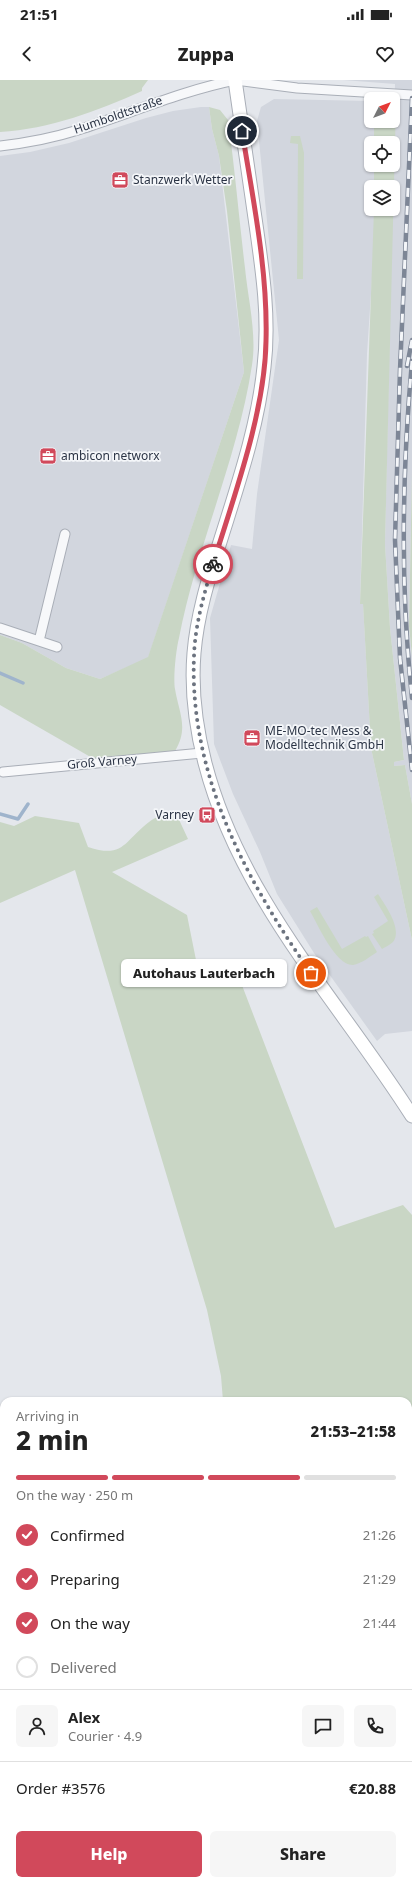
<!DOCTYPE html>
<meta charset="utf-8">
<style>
:root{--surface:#fff;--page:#f6f6f6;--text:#222;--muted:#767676;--line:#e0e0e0;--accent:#d1495b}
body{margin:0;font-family:"Noto Sans",sans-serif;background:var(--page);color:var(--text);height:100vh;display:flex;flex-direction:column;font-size:15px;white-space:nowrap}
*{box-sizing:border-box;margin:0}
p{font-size:13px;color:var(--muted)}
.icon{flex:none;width:22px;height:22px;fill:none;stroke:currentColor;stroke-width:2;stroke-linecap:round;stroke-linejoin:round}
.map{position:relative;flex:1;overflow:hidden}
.panel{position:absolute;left:0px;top:1317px;width:412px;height:488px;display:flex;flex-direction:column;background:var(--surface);border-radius:12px 12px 0 0;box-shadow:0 1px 3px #0004}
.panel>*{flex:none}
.needle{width:26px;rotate:48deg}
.tools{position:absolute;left:364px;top:12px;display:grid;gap:8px}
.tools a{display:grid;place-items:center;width:36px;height:36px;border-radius:6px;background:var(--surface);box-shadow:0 1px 3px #0004;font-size:20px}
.pin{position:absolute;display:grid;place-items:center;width:34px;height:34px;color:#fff;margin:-17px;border:2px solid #fff;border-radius:50%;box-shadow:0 1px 4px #0007}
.courier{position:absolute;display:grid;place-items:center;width:40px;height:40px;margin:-20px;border:3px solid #d1495b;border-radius:50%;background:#fff;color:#222;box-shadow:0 1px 5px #0007}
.bubble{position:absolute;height:28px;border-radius:6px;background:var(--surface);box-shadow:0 1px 3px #0004;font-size:13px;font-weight:800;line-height:28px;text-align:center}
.head em{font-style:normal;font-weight:800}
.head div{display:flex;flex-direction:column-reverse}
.head{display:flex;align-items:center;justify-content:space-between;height:68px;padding:0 16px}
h1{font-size:26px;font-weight:800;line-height:30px}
.bar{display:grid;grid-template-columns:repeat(4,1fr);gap:6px 4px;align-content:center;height:48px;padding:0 16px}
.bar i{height:5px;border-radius:3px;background:var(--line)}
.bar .on{background:var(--accent)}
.bar p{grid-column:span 4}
.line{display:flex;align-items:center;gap:10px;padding:0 16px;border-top:1px solid var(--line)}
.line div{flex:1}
.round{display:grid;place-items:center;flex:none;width:42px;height:42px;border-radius:6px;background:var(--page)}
ol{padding:0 16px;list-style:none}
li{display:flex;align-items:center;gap:12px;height:44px}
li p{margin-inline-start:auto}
li .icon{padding:4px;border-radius:50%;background:var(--accent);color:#fff;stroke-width:4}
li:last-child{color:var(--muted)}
li i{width:22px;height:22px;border:2px solid var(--line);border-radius:50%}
.button{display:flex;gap:8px;margin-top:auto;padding:8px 16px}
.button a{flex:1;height:46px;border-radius:6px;background:var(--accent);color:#fff;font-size:16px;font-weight:800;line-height:46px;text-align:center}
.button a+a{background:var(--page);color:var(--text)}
.status{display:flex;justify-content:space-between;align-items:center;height:28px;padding:0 20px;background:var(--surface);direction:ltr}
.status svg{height:11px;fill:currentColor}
header{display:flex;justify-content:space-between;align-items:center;height:52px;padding:0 16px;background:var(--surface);font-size:18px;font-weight:800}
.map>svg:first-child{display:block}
.built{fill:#d2d6de}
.green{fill:#c9d6c5}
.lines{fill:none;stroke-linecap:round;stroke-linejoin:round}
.stream{stroke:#9fb4cc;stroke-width:3.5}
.street-casing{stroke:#a9aeb7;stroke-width:11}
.secondary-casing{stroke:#a9aeb7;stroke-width:15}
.street{stroke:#f7f8fa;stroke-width:9}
.secondary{stroke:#fff;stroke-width:13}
.rail-casing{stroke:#7d8696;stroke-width:4.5}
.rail{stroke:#f4f6f9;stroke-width:3;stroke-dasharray:9;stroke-linecap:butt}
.done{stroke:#6c737f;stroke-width:4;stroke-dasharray:0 7.2}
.route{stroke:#d1495b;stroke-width:5}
.labels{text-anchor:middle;stroke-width:3.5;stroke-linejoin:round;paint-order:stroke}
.street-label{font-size:12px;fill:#2b3445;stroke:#f4f6f9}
.poi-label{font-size:12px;fill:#2b3445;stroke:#f4f6f9;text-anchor:start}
</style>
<div class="status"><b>21:51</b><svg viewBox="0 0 49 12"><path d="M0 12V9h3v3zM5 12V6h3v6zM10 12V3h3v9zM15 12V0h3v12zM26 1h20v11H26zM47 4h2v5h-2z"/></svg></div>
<header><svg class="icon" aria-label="back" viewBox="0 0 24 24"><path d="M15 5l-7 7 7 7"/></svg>Zuppa<svg class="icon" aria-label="heart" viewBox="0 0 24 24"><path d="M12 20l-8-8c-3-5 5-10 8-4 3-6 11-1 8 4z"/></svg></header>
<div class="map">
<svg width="412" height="1805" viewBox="0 0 412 1805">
<rect width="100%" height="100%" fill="#e4e7ec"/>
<path class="built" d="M 343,0 L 412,0 L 412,392 L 409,546 L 412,576 L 412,724 L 405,685 L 394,686 L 394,682 L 404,680 L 390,548 L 385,464 L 395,4 Z
M 274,19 L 371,21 L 371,41 L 374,41 L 374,63 L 371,63 L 371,85 L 374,85 L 374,107 L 371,107 L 371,129 L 374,129 L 374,169 L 367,274 L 360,524 L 363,523 L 371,668 L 412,860 L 412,951 L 385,954 L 377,961 L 314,873 L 277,814 L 260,772 L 233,714 L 214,664 L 210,538 L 231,465 L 252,469 L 257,414 L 279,260 L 257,41 L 261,27 Z
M 201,27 L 209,27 L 212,49 L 219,76 L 244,292 L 148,578 L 100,599 L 66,588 L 22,563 L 0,555 L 0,76 L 30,72 L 69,63 L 146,38 L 173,31 Z"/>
<path class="green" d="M 0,0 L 148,0 L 142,8 L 142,11 C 97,31 50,49 0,52 Z
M 393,23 L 396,23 L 385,464 L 390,548 L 404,680 L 394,682 L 394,686 L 405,685 L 412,724 L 412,860 L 371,668 L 363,524 L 360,524 L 374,129 L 393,129 L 393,107 L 374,107 L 374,85 L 393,85 L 393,63 L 374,63 L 374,41 L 393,41 Z
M 209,27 L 220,30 L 228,40 C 235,89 239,139 245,188 C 248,219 257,254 252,285 C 238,378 197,465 179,558 C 176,569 173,599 175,609 C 179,633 189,648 175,671 L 94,679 L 0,625 L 0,555 L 22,563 L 66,588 L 100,599 L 148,577 L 244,292 L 227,131 L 219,76 L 212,49 Z
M 291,56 L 300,56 L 304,73 L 303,199 L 297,199 L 298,64 L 290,63 Z
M 412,392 L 412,576 L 409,546 Z
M 175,731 L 188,759 L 112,792 L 187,835 L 199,895 L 204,905 L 240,900 L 335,1148 L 403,1125 L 412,1135 L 412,1494 L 408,1495 L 408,1321 L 223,1321 L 221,1296 L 207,1230 L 75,790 L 0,823 L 0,742 L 14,746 L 35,736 L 79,743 L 88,767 C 124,779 124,761 149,742 C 156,736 167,734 175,731 Z
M 378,814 C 385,825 403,849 393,862 C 390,865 385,867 382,869 L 372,854 L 374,853 L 373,851 L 388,841 L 374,817 Z
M 317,827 L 342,869 L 365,856 L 366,857 L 368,856 L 377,872 C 371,876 361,884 353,885 C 336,886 318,845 310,831 Z
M 0,1635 L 4,1636 L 4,1801 L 30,1801 L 30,1805 L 0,1805 Z"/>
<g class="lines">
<path class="stream" d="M 0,593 L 23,603
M 0,734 L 18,739 L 28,724"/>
<g class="street-casing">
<path id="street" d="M 236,0 L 297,8 L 412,15
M 0,66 C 26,63 53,58 78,50 C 131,33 181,11 235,0
M 0,548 L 57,567
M 39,561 L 65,454
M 3,692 L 202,673
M 172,1805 L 172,1801"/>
</g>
<g class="secondary-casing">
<path id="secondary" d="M 235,0 C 242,46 248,92 255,138 C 262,187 270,237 264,287 C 258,347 237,407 219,465 C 208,500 197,536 194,573 C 191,609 196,648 205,683 C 240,819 339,921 412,1036
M 0,1629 L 4,1631
M 408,1767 L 412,1767"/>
</g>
<use href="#street" class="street"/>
<use href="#secondary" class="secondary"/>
<g class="rail-casing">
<path id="rail" d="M 412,18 L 400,290 L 395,460 L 400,578 L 412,690
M 412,281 C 402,393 400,506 412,618
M 407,286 L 412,260"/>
</g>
<use href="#rail" class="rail"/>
</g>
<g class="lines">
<path class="done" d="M 213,484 C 204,514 195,545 194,576 C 189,693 245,799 311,893"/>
<path class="route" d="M 213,484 C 234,416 265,332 266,261 C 268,191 253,120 242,51"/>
</g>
<defs>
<g id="office-square" transform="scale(0.9)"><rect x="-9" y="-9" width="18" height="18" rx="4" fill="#d1495b" stroke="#f4f6f9"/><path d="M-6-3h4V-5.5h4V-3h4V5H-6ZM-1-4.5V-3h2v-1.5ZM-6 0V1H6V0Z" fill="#fff"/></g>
<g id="bus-square" transform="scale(0.9)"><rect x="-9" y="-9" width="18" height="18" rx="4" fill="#d1495b" stroke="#f4f6f9"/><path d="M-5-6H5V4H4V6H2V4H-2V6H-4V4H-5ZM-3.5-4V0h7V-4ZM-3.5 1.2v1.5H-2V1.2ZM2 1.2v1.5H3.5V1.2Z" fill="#fff"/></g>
</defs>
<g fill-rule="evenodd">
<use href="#office-square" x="120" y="100"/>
<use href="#office-square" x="48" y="376"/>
<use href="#office-square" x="252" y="658"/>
<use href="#bus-square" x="207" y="735"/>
</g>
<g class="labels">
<g class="street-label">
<text transform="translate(118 35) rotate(-19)" y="4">Humboldtstraße</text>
<text transform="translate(102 682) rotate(-5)" y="4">Groß Varney</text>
</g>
<g class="poi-label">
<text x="133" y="104">Stanzwerk Wetter</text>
<text x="61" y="380">ambicon networx</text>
<text x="265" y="655">ME-MO-tec Mess &amp;<tspan x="265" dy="14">Modelltechnik GmbH</tspan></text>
<text x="194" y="739" text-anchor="end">Varney</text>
</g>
</g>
</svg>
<div class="tools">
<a><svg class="needle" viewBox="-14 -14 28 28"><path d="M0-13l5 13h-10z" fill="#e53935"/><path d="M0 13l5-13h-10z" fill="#767676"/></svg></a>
<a><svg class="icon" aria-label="locate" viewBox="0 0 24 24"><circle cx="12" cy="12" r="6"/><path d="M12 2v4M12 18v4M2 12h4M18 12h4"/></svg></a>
<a><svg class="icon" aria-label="layers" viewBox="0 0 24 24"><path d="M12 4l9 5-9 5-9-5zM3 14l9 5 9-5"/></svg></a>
</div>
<div class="pin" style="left:311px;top:893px;background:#ea580c"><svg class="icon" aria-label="bag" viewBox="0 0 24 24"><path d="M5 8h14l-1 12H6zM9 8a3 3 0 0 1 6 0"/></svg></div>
<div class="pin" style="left:242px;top:51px;background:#1f2937"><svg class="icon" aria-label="home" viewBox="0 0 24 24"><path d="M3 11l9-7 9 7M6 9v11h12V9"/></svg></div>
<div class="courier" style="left:213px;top:484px"><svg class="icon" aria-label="bike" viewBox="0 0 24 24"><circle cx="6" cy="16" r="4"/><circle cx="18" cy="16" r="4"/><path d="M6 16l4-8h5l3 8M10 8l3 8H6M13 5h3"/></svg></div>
<div class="bubble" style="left:121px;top:879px;width:166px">Autohaus Lauterbach</div>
<section class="panel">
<div class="head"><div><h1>2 min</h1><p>Arriving in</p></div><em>21:53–21:58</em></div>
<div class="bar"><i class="on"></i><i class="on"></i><i class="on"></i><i></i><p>On the way · 250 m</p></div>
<ol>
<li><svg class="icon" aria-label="check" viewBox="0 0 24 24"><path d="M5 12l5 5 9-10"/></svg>Confirmed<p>21:26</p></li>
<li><svg class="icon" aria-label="check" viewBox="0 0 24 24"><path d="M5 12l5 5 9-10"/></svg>Preparing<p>21:29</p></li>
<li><svg class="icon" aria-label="check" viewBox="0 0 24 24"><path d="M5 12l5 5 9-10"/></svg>On the way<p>21:44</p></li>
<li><i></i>Delivered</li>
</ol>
<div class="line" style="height:72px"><a class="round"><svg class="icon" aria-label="person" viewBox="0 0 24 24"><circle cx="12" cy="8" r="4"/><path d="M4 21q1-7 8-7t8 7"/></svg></a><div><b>Alex</b><p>Courier · 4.9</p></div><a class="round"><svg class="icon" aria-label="chat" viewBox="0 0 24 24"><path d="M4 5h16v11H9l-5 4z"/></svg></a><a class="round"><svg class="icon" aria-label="phone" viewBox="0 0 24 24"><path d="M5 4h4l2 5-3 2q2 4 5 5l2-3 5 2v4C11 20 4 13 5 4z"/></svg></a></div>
<div class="line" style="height:52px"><div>Order #3576</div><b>€20.88</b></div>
<div class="button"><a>Help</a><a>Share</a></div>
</section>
</div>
